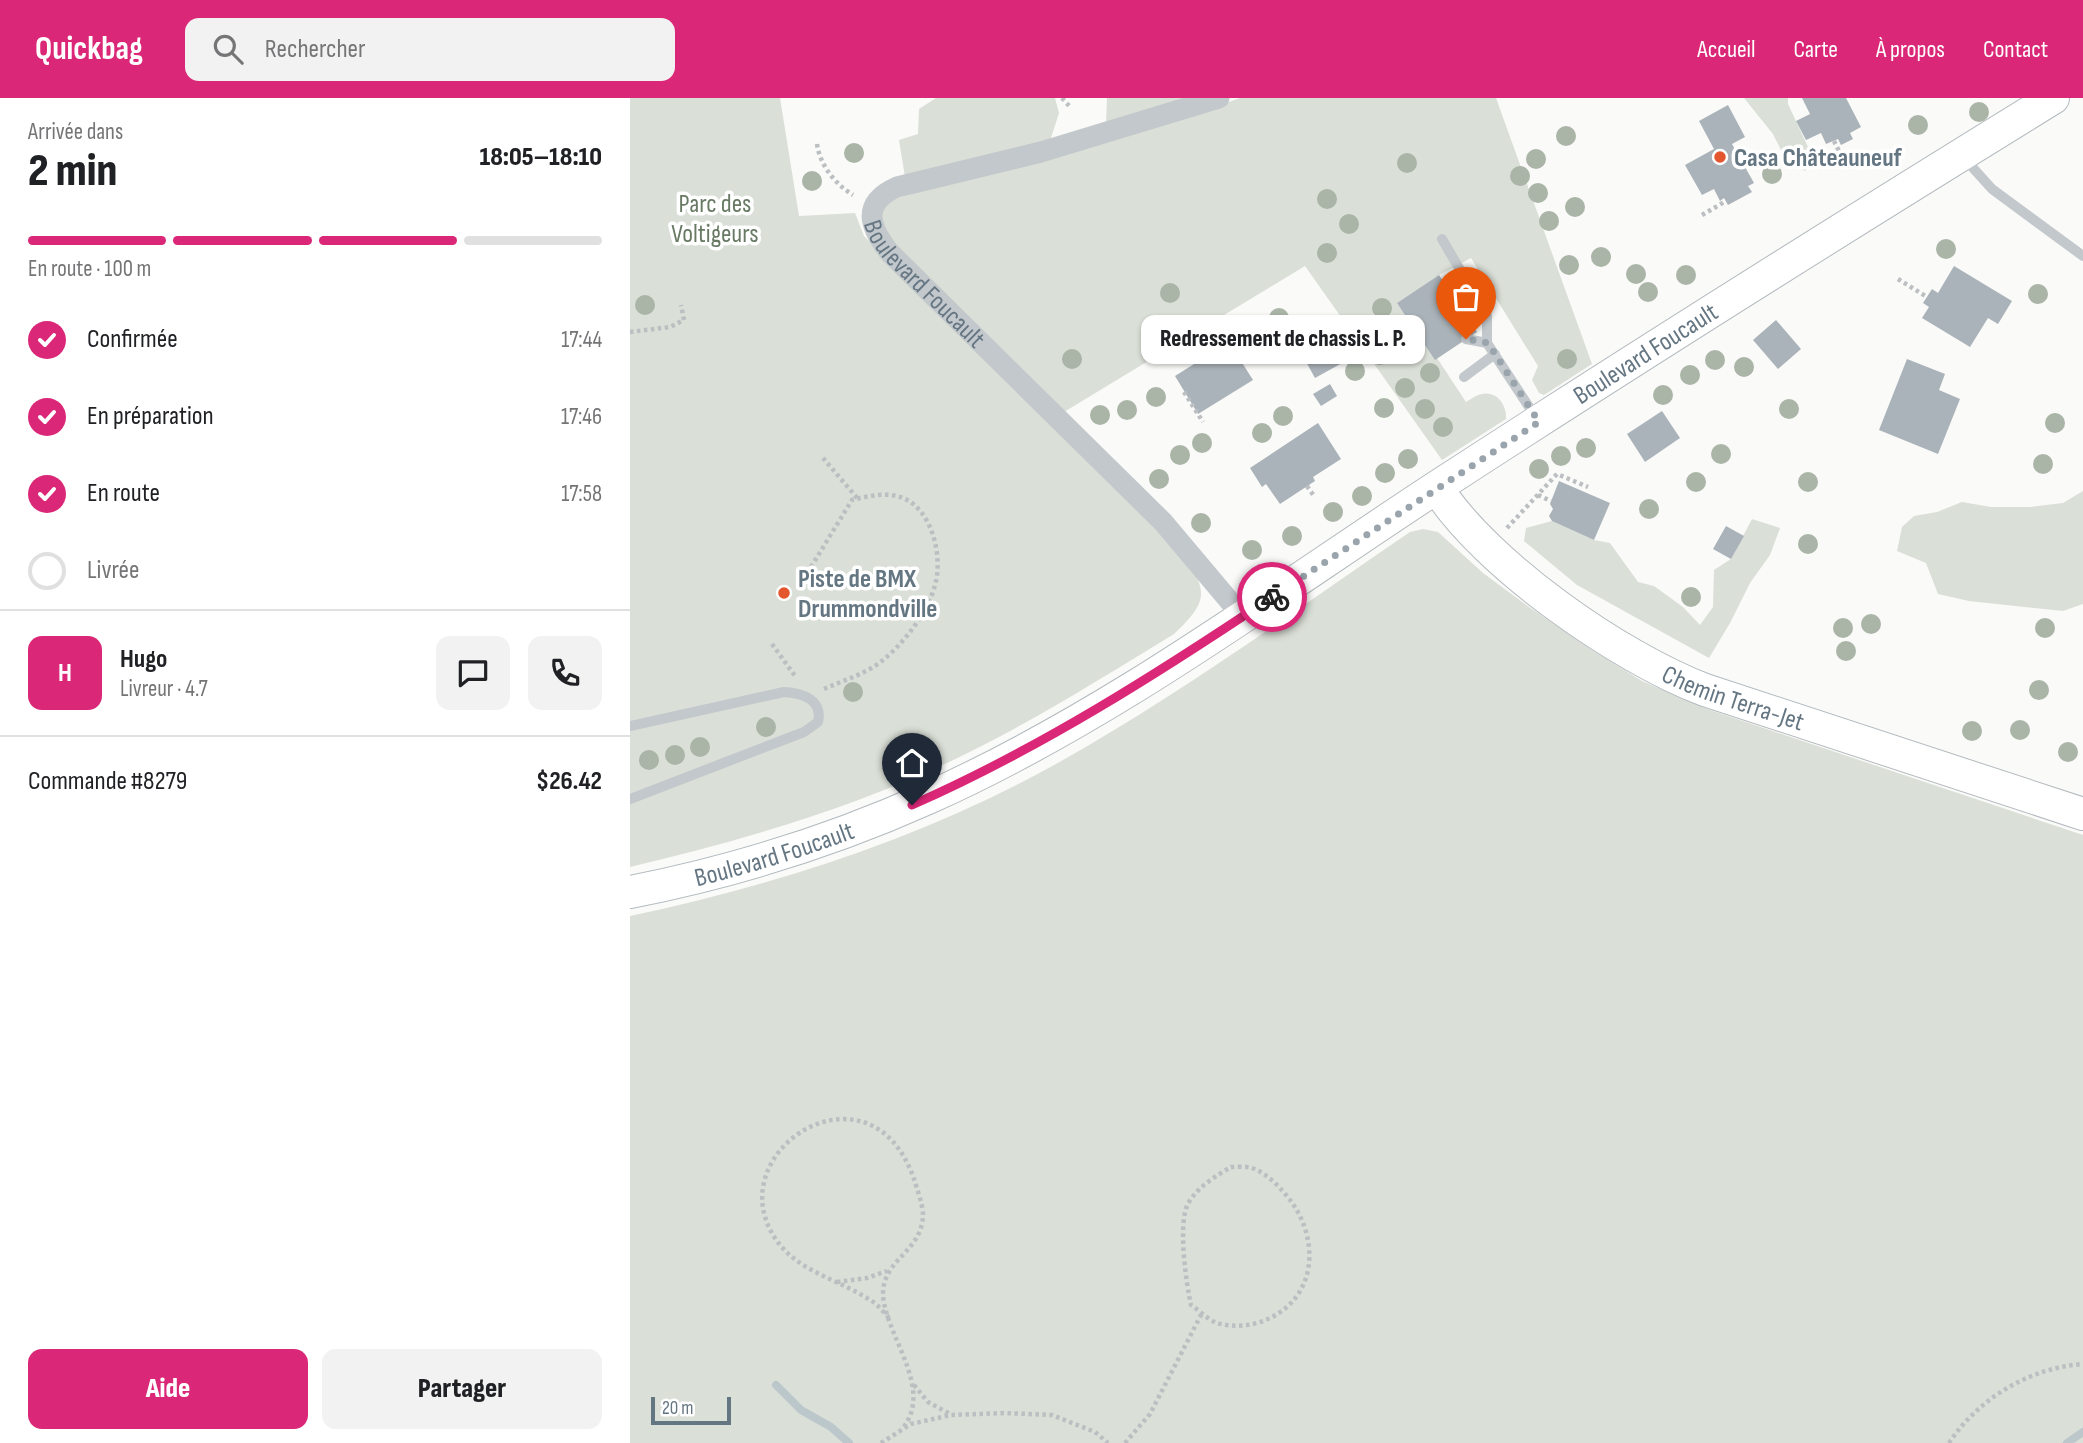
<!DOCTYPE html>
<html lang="fr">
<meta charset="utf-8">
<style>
:root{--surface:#fff;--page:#f2f2f2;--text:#202124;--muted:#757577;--line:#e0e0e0;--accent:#db2777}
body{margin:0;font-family:"Sofia Sans Condensed",sans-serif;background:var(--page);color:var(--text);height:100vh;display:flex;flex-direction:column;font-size:26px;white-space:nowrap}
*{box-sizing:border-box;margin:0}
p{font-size:23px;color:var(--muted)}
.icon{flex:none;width:38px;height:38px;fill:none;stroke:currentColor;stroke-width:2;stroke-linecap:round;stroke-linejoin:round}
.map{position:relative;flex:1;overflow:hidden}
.details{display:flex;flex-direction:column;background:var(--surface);width:630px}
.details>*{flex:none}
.scale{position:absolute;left:21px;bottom:18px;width:80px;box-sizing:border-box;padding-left:7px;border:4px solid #657683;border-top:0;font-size:19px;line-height:24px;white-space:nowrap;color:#657683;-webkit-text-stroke:5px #fff;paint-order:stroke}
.pin{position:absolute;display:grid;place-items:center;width:60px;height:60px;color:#fff;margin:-72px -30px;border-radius:50% 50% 50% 0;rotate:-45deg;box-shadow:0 0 7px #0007}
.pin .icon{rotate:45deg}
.courier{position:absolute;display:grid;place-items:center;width:70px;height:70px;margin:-35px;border:5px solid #db2777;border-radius:50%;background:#fff;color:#222;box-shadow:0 2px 9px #0007}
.bubble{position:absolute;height:49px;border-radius:14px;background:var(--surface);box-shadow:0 2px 5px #0004;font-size:23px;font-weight:800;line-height:49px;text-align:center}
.head em{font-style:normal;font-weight:800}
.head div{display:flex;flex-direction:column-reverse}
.head{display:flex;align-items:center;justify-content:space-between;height:119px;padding:0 28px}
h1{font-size:46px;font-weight:800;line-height:52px}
.bar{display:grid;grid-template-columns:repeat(4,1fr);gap:10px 7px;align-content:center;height:84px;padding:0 28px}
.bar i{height:9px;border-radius:5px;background:var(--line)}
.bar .selected{background:var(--accent)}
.bar p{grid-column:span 4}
.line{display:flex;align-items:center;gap:18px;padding:0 28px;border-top:2px solid var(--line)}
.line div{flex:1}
.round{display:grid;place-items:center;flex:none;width:74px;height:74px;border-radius:14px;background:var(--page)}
ol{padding:0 28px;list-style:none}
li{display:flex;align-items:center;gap:21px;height:77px}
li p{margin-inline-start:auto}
li .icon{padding:7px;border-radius:50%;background:var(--accent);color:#fff;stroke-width:4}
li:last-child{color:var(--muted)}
li i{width:38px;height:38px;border:4px solid var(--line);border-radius:50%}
.button{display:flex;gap:14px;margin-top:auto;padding:14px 28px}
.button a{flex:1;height:80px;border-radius:14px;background:var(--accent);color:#fff;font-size:28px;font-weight:800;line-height:80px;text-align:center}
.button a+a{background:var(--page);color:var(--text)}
header{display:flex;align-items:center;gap:42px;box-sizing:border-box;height:98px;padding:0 35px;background:var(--accent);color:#fff}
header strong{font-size:33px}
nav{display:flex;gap:38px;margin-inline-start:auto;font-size:24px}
.search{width:490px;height:63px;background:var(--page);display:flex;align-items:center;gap:18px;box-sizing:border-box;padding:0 24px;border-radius:14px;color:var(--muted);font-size:26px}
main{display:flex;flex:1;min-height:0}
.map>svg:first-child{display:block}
.green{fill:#dadfd7}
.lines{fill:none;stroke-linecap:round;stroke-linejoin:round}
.stream{stroke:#bbc7cb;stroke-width:8}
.building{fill:#aab3b9}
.secondary-casing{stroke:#b3babf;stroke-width:34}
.path{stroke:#bbbfc2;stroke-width:4.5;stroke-dasharray:3.5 3.5;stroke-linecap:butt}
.lane{stroke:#c3c8cc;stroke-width:10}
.street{stroke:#c3c8cc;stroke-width:21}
.secondary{stroke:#fff;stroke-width:32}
.tree{fill:#aab4a7}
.done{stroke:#99a4ac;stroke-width:7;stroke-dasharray:0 12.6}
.route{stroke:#db2777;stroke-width:9}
.poi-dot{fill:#e4572e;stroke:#fff;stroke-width:2.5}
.labels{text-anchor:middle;stroke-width:7;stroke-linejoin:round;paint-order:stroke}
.poi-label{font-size:26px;font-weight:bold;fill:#657683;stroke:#fff;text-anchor:start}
.park-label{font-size:26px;fill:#687a64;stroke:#fff}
.street-label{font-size:26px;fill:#657683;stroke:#fff}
</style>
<header>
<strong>Quickbag</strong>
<div class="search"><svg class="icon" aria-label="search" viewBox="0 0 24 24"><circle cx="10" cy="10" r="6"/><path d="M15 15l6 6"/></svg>Rechercher</div>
<nav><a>Accueil</a><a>Carte</a><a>À propos</a><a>Contact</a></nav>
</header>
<main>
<section class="details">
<div class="head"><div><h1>2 min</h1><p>Arrivée dans</p></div><em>18:05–18:10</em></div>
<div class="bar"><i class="selected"></i><i class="selected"></i><i class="selected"></i><i></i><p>En route · 100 m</p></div>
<ol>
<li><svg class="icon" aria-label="check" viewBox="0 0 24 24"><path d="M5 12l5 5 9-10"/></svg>Confirmée<p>17:44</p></li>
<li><svg class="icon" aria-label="check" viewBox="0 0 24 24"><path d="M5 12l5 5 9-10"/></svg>En préparation<p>17:46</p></li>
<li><svg class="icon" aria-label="check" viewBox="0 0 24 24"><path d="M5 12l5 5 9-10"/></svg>En route<p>17:58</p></li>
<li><i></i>Livrée</li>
</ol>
<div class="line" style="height:126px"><b class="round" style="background:var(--accent);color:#fff">H</b><div><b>Hugo</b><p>Livreur · 4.7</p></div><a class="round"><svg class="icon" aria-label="chat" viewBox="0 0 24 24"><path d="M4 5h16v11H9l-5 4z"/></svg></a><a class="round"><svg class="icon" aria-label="phone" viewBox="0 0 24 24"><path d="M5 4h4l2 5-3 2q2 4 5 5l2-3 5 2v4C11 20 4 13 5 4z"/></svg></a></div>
<div class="line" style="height:91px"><div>Commande #8279</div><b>$26.42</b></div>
<div class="button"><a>Aide</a><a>Partager</a></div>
</section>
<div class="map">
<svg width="1453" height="1345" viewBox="0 0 1453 1345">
<rect width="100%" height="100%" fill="#fafaf8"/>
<path class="green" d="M 0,0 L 150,0 L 169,118 L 225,115 L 234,138 L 550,454 C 579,492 579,503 544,536 C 485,572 426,609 365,641 C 251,702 126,739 0,769 Z
M 306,0 L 425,0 L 429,15 L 420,43 L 275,79 L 269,42 L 288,36 L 289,11 Z
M 477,0 L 564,0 L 476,28 Z
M 610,0 L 866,0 L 962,266 L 914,297 L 909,295 L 902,282 L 908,268 L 841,160 L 809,177 L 767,205 L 807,260 L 836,304 C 841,301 846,297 852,296 C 867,293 877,307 876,321 L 812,362 L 675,168 L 434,314 L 261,144 C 253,128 248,120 257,103 L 555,20 Z
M 1114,0 L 1158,0 L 1158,6 L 1184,62 L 1175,73 L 1156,62 L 1143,36 Z
M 1453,393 L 1453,506 L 1433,513 L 1339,503 L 1308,496 L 1296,465 L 1267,453 L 1272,429 L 1284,418 L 1307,414 L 1332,404 L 1361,409 L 1400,409 L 1433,405 Z
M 1122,421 L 1150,430 L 1140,457 L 1120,485 L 1100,525 L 1079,560 L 947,487 L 894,443 L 896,430 L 922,423 L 964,442 L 980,445 L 1008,484 L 1024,488 L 1053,509 L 1070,527 L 1083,509 L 1084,472 L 1101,461 Z
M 793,431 L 808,434 L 853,475 L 899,509 L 960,551 L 1012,583 L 1077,611 L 1453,737 L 1453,1345 L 0,1345 L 0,818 C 145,788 296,738 426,666 C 549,597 663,514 780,434 Z"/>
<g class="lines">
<path class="stream" d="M 146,1287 L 171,1312 L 201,1329 L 219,1345
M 1437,1345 L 1453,1334"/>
</g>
<path class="building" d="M 1172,0 L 1216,0 L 1231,29 L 1220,35 L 1223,41 L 1211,47 L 1208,41 L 1196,46 L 1191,35 L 1176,42 L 1166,23 L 1180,16 Z
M 1098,7 L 1115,39 L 1102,46 L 1124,85 L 1118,88 L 1122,94 L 1098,107 L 1094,100 L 1090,103 L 1084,91 L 1072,97 L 1055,67 L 1084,51 L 1069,23 Z
M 1324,168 L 1382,203 L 1368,226 L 1358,220 L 1340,249 L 1292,220 L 1299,209 L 1293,205 L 1302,191 L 1308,195 Z
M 809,177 L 847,234 L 805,262 L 767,205 Z
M 1146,222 L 1171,251 L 1148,271 L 1123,242 Z
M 713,241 L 723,259 L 685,280 L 675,262 Z
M 599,244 L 623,282 L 568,316 L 545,278 Z
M 1277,261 L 1315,276 L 1309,292 L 1330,301 L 1308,356 L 1249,332 Z
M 700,286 L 707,298 L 691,308 L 683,296 Z
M 1032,313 L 1050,340 L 1015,364 L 997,336 Z
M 688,325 L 711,361 L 683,379 L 685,383 L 650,406 L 636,386 L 632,389 L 620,370 Z
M 929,383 L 980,405 L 964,442 L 922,423 L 919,418 L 923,411 L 920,406 Z
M 1096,428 L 1114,438 L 1101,461 L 1083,451 Z"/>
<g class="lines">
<g class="secondary-casing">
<g id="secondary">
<path id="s2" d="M 807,390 C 856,467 990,560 1075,592 L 1453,716"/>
<path id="s3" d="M 0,794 C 102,774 202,743 298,700 C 481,618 643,496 810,387 C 1013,255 1217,127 1423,0"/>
</g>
</g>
<path class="path" d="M 432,0 L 441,10
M 1204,43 L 1213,61
M 187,46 C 190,67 205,86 223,97
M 1072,117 L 1096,103
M 1268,181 L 1297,199
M 0,234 L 40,229 L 54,222 L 51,207
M 554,294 L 573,324
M 193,360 L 228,401
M 677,388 L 684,398
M 908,397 L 921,403
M 877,430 L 927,376 L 958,389
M 181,469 L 222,402 C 239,398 259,393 275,401 C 303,414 313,460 305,487 C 298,514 274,545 253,562 C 236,576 214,582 194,591
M 142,546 L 165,578
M 601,1069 C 607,1069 616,1068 622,1070 C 636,1075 647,1086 656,1097 C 689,1135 690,1196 640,1220 C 624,1228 604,1230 587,1225 C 578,1222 569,1212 561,1207 C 556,1185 547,1122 559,1104 C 568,1089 587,1077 601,1069 Z
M 207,1184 L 237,1180 L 257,1173
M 259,1220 C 253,1214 248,1206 240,1202 C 210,1182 169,1174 147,1143 C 84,1055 240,954 284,1081 C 287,1091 293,1107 293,1117 C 292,1157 246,1162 254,1205 C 262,1246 302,1292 273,1330
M 284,1287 L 298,1304 L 320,1316
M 251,1345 L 281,1326 L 321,1317 L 374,1315 L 422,1317 L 465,1334 L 478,1345
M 495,1345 L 520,1316 L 572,1215
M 1319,1345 C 1349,1300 1399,1270 1453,1266"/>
<path class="lane" d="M 1334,60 L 1362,91 L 1453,158
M 812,141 L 857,218 L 857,245 L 907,321
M 836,241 L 857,245
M 834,279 L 865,256
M 0,628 L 154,594 C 173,595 193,602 188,624 L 174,634 L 0,701"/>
<path class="street" id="s1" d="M 589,0 L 411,54 L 267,89 C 231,105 239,129 260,155 L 533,424 L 613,519"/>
<use href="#secondary" class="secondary"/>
</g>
<g class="tree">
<circle cx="1349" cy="14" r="10"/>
<circle cx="1288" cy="27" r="10"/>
<circle cx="936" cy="38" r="10"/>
<circle cx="224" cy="55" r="10"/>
<circle cx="906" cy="61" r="10"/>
<circle cx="777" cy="65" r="10"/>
<circle cx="1142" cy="76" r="10"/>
<circle cx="890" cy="78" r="10"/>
<circle cx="182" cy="83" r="10"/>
<circle cx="908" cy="95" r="10"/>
<circle cx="697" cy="101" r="10"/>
<circle cx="945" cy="109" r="10"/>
<circle cx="919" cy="123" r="10"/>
<circle cx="719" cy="126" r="10"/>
<circle cx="1316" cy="151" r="10"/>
<circle cx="697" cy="155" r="10"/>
<circle cx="971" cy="159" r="10"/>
<circle cx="939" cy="167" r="10"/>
<circle cx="1006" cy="176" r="10"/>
<circle cx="1056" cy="177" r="10"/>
<circle cx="1018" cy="194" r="10"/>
<circle cx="540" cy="195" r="10"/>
<circle cx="1408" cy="196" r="10"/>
<circle cx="15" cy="207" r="10"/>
<circle cx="752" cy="210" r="10"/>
<circle cx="649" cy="220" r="10"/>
<circle cx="768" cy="232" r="10"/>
<circle cx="638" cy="248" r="10"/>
<circle cx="750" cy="257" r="10"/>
<circle cx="442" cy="261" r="10"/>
<circle cx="937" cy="261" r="10"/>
<circle cx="1085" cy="262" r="10"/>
<circle cx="1114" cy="269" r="10"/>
<circle cx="725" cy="273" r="10"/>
<circle cx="800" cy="275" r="10"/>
<circle cx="1060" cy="277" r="10"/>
<circle cx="775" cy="290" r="10"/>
<circle cx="1033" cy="297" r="10"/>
<circle cx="526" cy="299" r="10"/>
<circle cx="754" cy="310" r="10"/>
<circle cx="795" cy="311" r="10"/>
<circle cx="1159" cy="311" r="10"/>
<circle cx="497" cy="312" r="10"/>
<circle cx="470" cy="317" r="10"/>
<circle cx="653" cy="318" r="10"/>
<circle cx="1425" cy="325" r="10"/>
<circle cx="813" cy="329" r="10"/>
<circle cx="632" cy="335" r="10"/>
<circle cx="572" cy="345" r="10"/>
<circle cx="956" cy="350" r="10"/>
<circle cx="1091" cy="356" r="10"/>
<circle cx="550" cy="357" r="10"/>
<circle cx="931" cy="358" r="10"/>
<circle cx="778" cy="361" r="10"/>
<circle cx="1413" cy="366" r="10"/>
<circle cx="909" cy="371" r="10"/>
<circle cx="755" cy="375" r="10"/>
<circle cx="529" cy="381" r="10"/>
<circle cx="1066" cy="384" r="10"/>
<circle cx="1178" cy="384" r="10"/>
<circle cx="732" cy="398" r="10"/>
<circle cx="1019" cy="411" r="10"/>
<circle cx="703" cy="414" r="10"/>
<circle cx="571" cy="425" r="10"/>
<circle cx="662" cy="438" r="10"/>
<circle cx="1178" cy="446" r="10"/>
<circle cx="622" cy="452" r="10"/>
<circle cx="1061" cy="499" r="10"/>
<circle cx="1241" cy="526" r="10"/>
<circle cx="1213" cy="530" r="10"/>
<circle cx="1415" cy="530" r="10"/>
<circle cx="1216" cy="553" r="10"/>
<circle cx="1409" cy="592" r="10"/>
<circle cx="223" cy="594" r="10"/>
<circle cx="136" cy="629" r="10"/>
<circle cx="1390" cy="632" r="10"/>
<circle cx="1342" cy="633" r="10"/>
<circle cx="70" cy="649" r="10"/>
<circle cx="1438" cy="654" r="10"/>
<circle cx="45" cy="657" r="10"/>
<circle cx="19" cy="662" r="10"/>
</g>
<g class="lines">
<path class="done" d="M 642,499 L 909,324 L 858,245 L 836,241"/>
<path class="route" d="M 282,707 C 409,651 527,576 642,499"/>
</g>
<g class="poi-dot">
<circle cx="1090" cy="59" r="7"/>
<circle cx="154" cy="495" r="7"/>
</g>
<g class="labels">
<g class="poi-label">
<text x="1104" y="68">Casa Châteauneuf</text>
<text x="168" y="489">Piste de BMX<tspan x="168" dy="30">Drummondville</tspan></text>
</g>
<g class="park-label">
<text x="85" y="114">Parc des<tspan x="85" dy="30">Voltigeurs</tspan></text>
</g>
<g class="street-label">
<text dy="9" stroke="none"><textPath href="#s1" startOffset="462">Boulevard Foucault</textPath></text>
<text dy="9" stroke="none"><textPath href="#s3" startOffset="1158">Boulevard Foucault</textPath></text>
<text dy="9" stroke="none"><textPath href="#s2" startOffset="369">Chemin Terra-Jet</textPath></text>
<text dy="9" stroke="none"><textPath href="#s3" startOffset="149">Boulevard Foucault</textPath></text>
</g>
</g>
</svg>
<div class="scale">20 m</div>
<div class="pin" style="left:836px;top:241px;background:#ea580c"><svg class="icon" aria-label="bag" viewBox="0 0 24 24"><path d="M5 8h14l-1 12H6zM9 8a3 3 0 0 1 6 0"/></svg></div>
<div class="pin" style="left:282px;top:707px;background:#1f2937"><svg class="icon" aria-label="home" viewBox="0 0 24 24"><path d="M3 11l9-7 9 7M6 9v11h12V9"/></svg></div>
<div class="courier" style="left:642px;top:499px"><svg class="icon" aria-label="bike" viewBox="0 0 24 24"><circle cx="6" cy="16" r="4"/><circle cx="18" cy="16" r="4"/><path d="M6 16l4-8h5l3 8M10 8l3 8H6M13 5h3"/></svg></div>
<div class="bubble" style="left:511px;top:217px;width:284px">Redressement de chassis L. P.</div>
</div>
</main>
